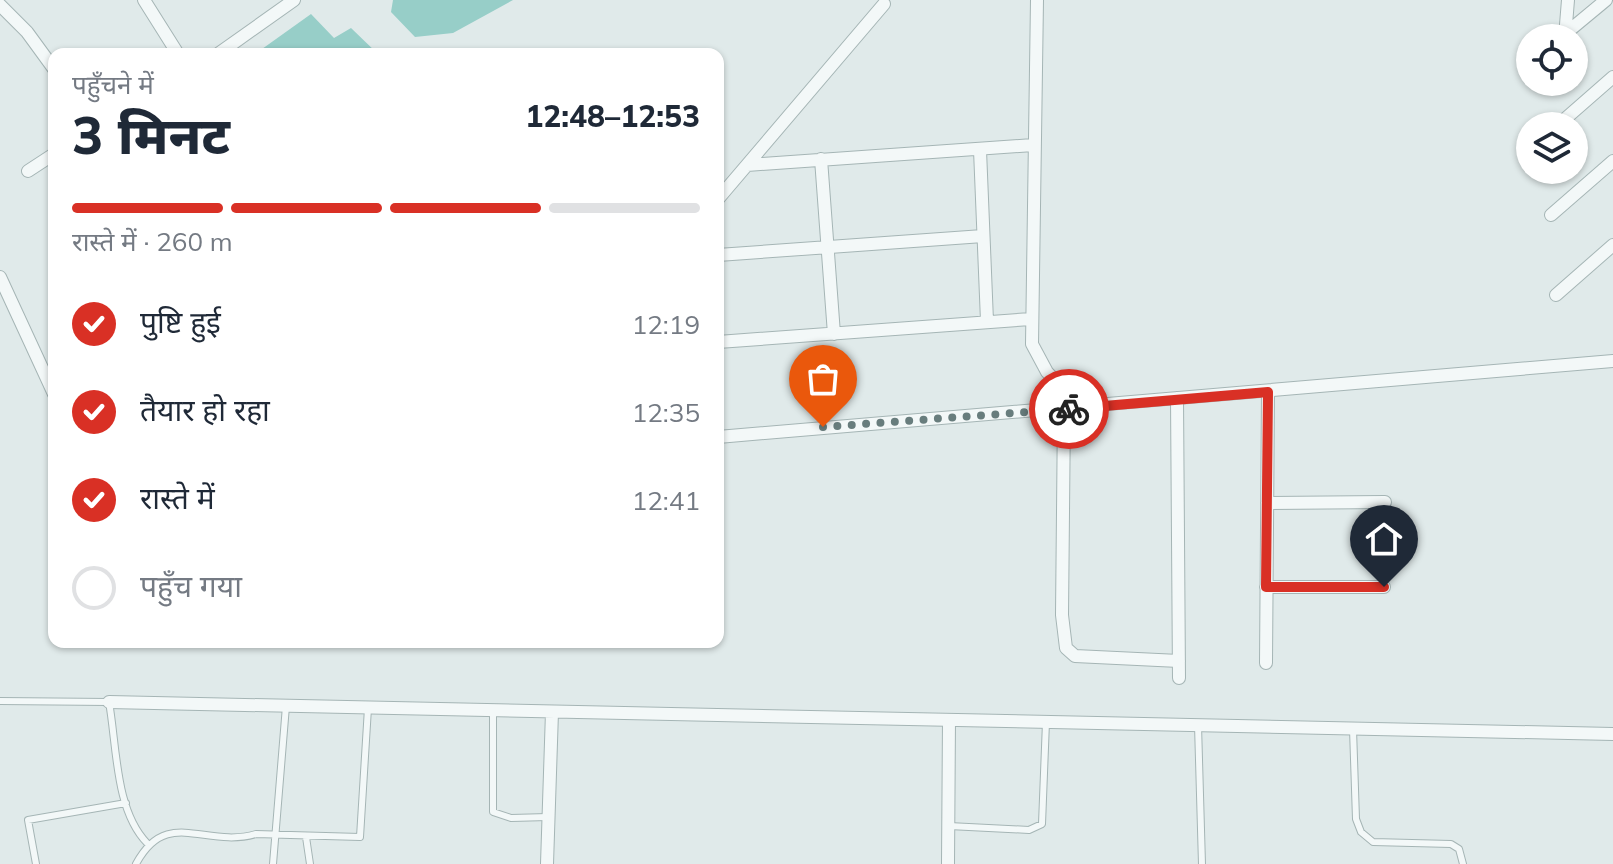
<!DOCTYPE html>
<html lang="hi">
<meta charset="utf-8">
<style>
:root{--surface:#fff;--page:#f6f6f7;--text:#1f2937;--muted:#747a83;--line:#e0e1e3;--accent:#d93025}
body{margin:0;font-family:Mulish,"Noto Sans Devanagari",sans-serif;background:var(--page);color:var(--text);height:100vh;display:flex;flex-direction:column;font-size:30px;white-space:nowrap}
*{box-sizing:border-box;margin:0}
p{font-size:26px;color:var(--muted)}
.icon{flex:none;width:44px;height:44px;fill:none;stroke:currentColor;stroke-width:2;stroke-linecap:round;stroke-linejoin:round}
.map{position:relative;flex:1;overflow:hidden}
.sheet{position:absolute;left:48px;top:48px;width:676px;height:600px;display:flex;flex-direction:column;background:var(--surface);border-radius:16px;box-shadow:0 2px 6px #0004}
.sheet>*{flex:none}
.controls{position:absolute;left:1516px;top:24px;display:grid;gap:16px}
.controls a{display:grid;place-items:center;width:72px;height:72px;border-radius:50%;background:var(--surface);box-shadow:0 2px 6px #0004;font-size:40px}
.pin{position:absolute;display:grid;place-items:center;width:68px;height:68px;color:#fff;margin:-82px -34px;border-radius:50% 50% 50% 0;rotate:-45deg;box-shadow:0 0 8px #0007}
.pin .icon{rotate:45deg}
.courier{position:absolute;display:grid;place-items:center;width:80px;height:80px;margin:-40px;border:6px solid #d93025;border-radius:50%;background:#fff;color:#222;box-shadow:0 2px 10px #0007}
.head em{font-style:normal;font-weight:800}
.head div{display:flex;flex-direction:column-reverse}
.head{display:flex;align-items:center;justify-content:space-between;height:136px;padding:0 24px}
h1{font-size:52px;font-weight:800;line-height:60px}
.bar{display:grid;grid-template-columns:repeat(4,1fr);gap:12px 8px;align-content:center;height:96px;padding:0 24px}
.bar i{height:10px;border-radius:6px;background:var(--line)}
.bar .active{background:var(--accent)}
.bar p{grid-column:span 4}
ol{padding:0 24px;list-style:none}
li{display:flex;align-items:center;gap:24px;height:88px}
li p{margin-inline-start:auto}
li .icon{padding:8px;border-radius:50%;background:var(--accent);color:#fff;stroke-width:4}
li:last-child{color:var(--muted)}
li i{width:44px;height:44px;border:4px solid var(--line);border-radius:50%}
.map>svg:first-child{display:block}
.water{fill:#97cec8}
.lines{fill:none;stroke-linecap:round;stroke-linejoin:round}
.service-casing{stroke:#a5b5b5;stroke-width:8}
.minor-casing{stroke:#a5b5b5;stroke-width:14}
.service{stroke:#f3f8f8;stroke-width:6}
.minor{stroke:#f3f8f8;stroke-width:12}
.done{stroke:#687d7d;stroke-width:8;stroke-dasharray:0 14.4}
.route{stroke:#d93025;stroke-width:10}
</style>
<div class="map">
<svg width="1613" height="864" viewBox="0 0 1613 864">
<rect width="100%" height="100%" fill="#e0eaea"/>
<path class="water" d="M 393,0 L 513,0 L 453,33 L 415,37 L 391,12 Z
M 311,14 L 334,38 L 351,28 L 378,54 L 255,54 Z"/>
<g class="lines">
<g class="service-casing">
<path id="service" d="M 0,701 L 109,702 C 117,747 115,810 147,843
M 493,710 L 493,812 L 511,818 L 548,817
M 1198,725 L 1202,864
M 1353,729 L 1356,819 L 1361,832 L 1373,842 L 1451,844 L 1459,849 L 1463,864
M 949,826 L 1029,830 L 1042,824 L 1046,722
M 306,837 L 310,864
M 36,864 L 28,820 L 126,803
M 136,864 C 167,806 205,849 256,834 L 360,837 L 368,708
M 273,864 L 286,706"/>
</g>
<g class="minor-casing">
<path id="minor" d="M 144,0 L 178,54
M 1037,0 L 1032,344 L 1047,372 L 1081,408
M 0,5 L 27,32 L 54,69
M 1565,34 L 1606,0
M 1565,37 L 1568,0
M 218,54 L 294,0
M 1557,126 L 1613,77
M 980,150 L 987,321
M 821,159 L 834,334
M 747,165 L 1033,145
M 28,171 L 54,154
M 718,199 L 884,4
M 1551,215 L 1613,161
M 718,255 L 983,236
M 0,277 L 54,394
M 1556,295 L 1613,245
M 718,342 L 1031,319
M 1177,398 L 1179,678
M 1064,409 L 1062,615 L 1066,648 L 1075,656 L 1179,661
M 718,437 L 1613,361
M 1267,503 L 1385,502
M 1266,587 L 1384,587
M 1266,663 L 1268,392
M 109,702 L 1613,734
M 547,864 L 552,712
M 948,864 L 949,720"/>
</g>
<use href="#service" class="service"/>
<use href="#minor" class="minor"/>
</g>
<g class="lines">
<path class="done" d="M 823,427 L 1069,409"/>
<path class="route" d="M 1069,409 L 1268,392 L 1266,587 L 1384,587"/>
</g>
</svg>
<div class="controls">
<a><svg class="icon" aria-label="locate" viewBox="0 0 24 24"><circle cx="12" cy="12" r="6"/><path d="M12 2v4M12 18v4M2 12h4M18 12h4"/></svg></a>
<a><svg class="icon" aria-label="layers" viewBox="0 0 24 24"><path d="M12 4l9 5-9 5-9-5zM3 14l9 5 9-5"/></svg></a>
</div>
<div class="pin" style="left:823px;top:427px;background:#ea580c"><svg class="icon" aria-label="bag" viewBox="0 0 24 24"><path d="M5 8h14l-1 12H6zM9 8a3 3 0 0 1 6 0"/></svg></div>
<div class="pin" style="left:1384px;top:587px;background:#1f2937"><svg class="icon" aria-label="home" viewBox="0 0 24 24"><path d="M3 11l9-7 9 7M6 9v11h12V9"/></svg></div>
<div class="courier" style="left:1069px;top:409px"><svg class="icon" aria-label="bike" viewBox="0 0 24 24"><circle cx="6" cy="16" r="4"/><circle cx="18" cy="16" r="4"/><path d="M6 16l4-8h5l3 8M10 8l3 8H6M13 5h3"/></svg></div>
<section class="sheet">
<div class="head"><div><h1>3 मिनट</h1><p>पहुँचने में</p></div><em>12:48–12:53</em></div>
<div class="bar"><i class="active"></i><i class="active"></i><i class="active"></i><i></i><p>रास्ते में · 260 m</p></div>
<ol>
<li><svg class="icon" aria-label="check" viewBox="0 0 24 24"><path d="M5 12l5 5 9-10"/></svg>पुष्टि हुई<p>12:19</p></li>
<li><svg class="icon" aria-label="check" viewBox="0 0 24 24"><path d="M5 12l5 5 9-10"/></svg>तैयार हो रहा<p>12:35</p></li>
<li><svg class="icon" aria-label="check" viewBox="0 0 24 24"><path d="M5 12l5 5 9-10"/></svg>रास्ते में<p>12:41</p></li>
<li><i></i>पहुँच गया</li>
</ol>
</section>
</div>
